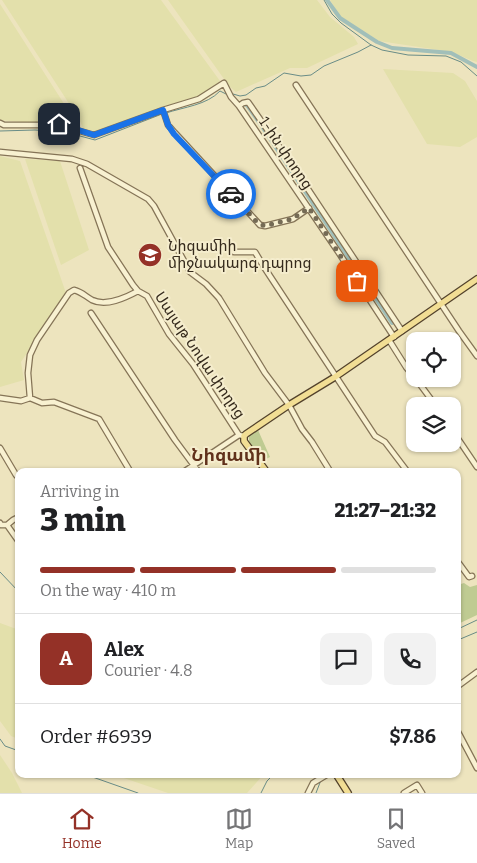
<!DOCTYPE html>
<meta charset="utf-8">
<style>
:root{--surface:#fff;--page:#f2f2f2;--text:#202124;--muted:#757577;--line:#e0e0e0;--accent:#943127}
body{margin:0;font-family:Bitter,"Noto Sans Armenian",serif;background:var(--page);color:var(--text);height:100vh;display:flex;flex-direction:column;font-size:19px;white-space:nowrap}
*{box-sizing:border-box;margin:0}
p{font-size:16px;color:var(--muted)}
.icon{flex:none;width:28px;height:28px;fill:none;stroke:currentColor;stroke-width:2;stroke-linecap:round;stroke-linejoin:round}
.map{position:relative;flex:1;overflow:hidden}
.panel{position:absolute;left:15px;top:468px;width:446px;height:310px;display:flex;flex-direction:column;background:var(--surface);border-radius:10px;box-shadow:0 1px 4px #0004}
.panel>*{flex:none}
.controls{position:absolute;left:406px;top:332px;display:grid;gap:10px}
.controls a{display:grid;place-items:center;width:55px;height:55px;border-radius:10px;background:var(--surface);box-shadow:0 1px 4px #0004;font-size:25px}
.pin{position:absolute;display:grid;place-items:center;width:42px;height:42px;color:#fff;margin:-21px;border-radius:10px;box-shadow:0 2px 8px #0006}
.courier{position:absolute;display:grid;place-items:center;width:50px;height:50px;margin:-25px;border:4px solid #1a73e8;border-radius:50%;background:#fff;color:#222;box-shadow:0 1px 6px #0007}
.overview em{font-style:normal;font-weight:800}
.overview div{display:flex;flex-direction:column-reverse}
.overview{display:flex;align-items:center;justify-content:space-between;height:85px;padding:0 25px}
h1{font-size:32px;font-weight:800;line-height:38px}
.bar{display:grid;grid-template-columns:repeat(4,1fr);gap:8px 5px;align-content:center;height:60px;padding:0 25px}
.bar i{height:6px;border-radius:4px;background:var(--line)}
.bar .active{background:var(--accent)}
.bar p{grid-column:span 4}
.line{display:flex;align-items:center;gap:12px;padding:0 25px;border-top:1px solid var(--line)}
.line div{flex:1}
.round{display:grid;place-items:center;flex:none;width:52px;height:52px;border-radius:10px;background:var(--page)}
.dock{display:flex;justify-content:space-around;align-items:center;height:70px;border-top:1px solid var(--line);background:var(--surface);font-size:14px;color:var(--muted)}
.dock a{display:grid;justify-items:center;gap:2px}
.dock .active{color:var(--accent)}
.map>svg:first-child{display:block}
.farmland{fill:#e3e0ab}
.green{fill:#bfcb92}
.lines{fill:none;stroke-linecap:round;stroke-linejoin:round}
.stream{stroke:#698c87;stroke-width:1}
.canal{stroke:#a1bfb9;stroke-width:4}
.minor-casing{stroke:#857457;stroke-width:7}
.major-casing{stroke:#53422c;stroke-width:8}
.minor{stroke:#f8f1d1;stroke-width:4.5}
.major{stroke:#f2de94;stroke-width:5.5}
.done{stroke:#756b55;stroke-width:5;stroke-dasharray:0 9}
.route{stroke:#1a73e8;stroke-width:6}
.labels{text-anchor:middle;stroke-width:4;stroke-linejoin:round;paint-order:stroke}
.street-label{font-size:15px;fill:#352a1c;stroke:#f5edcd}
.poi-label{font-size:15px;fill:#352a1c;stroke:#f5edcd;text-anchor:start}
.quarter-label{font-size:18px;font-weight:bold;fill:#61311b;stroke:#f5edcd}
</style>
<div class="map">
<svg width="477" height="793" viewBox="0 0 477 793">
<rect width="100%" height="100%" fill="#ede4be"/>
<path class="farmland" d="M 2,0 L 161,0 L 220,81 L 214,88 L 195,98 L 92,132 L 83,128 L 79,119 Z
M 168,0 L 317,0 L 330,17 L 354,37 L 358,44 L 307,68 L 290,68 L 236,92 L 229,86 Z
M 330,0 L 477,0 L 477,62 L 473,61 L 452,52 L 379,41 L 340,16 Z
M 0,4 L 77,124 L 53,120 L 32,123 L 0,120 Z
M 383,69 L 453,73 L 465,81 L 477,101 L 477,137 L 460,147 L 427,144 Z
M 0,156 L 20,161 L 66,293 L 21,362 L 24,380 L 0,387 Z
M 25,159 L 60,161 L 89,250 L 61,265 Z
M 0,623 L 19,630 L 19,739 L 11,736 L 0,721 Z
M 0,755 L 12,773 L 22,793 L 0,793 Z
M 112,774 L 264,774 L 247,793 L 168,793 Z"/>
<path class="green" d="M 258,430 L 270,457 L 262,461 L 249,443 L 249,436 Z
M 464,583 L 470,587 L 477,585 L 477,615 L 458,624 L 458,585 Z"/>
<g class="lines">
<path class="stream" d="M 324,0 L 332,14 L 341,23 L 371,45 L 382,50 L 408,55 L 446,56 L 461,62 L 477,76
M 233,94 L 240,96 L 246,95 L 256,88 L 265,86 L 284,73 L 301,76 L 311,75 L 324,66 L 358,52 L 371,45
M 166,113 C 184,107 207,105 220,91 L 226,94
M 0,131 L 35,130 L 65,132 L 95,140 L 162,114
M 0,572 L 19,592
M 458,629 L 477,620
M 458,640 L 477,632
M 0,739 L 5,746 L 19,751
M 84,774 L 138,793
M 261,793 L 267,781 L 274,774
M 316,793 L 321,780"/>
<path class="canal" d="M 327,0 L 340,18 L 377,42 L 392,48 L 451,53 L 477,67
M 244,104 L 247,105 L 261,125 L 392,323"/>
<g class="minor-casing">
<path id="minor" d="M 296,85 L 459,331 L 477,356
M 239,106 L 243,103 L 248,102 L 292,165 L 402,331
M 163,110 L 168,125 L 175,133 L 260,225 L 265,226 L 293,219 L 309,208
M 0,123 L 4,125 L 59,125 L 94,135 L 163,110 L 199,99 L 224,83 L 231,97 L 239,106 L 339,253 L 394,337
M 0,152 L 72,159 L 87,164 L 148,199 L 154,206 L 190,272 L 206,284 L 219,298 L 265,373 L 289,405 L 302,429 L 312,442 L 330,471
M 80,168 L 108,247 L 133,285 L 138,291 L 147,296 L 169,334 L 193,364 L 239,435 L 244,436
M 234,252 L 255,252 L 264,267 L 375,436 L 385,442 L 407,471
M 91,313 L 175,440 L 198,471
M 389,340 L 406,367 L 415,378
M 416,379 L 436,406
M 0,398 L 21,401 L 30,398
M 30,398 L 28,373 L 30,355 L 37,340 L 69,293 L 74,290 C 82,292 85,296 92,300 C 106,307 125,298 138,291
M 30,398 L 42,403 L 54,402 L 99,419 L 130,471
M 452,430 L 477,467
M 0,448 L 16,475 L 19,478
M 185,471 L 239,435
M 0,523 L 1,525 L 7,525 L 13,520 L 19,517
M 7,525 L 19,542
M 458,562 L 469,577 L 472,576
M 458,686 L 477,672
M 458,732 L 477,768
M 308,793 L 313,783 L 328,774
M 404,793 L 417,785 L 422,793"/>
</g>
<g class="major-casing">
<path id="major" d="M 266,471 L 244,441 L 244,436 L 246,434 L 289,405 L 335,377 L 477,279
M 336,774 L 348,793"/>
</g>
<use href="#minor" class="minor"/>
<use href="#major" class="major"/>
</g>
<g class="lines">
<path class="done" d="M 231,194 L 257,222 L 260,224 L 265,226 L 292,219 L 309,208 L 357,281"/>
<path class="route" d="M 59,124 L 94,135 L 163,110 L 168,125 L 174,134 L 231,194"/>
</g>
<defs>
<g id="school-disc" transform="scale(1.25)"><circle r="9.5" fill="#943127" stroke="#f5edcd"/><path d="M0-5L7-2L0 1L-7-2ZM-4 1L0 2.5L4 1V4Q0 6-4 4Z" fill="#fff"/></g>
</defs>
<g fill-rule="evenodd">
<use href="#school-disc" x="150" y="255"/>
</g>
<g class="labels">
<g class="street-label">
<text transform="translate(286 153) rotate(56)" y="5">1-ին փողոց</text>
<text transform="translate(200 355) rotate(56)" y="5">Սայաթ Նովա փողոց</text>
</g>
<g class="poi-label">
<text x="168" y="251">Նիզամիի<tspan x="168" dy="17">միջնակարգ դպրոց</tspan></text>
</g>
<g class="quarter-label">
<text x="229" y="461">Նիզամի</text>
</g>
</g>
</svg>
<div class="controls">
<a><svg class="icon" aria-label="locate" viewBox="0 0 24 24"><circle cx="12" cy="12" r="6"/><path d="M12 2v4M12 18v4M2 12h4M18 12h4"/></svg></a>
<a><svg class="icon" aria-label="layers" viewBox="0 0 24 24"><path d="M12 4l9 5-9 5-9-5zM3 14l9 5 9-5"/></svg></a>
</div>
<div class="pin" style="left:357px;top:281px;background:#ea580c"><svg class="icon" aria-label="bag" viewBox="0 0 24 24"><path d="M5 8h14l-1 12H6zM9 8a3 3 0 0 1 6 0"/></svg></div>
<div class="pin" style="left:59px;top:124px;background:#1f2937"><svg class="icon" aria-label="home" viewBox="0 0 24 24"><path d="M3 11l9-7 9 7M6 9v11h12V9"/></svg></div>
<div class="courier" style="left:231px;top:194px"><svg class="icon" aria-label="car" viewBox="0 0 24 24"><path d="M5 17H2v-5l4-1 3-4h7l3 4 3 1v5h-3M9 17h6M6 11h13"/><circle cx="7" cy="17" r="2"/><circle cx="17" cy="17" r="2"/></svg></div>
<section class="panel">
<div class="overview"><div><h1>3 min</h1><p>Arriving in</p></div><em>21:27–21:32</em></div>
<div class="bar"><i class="active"></i><i class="active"></i><i class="active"></i><i></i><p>On the way · 410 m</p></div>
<div class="line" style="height:90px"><b class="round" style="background:var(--accent);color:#fff">A</b><div><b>Alex</b><p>Courier · 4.8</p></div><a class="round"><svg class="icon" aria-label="chat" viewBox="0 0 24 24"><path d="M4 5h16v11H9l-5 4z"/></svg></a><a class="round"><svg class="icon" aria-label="phone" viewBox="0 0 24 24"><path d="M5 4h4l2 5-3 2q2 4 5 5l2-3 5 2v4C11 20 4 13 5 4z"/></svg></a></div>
<div class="line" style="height:65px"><div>Order #6939</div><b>$7.86</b></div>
</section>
</div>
<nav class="dock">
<a class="active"><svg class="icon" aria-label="home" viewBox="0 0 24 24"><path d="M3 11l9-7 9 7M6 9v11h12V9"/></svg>Home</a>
<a><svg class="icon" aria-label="map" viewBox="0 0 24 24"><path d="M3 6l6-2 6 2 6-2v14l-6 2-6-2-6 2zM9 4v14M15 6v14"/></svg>Map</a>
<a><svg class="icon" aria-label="saved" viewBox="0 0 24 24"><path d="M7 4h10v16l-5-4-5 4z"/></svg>Saved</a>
</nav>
